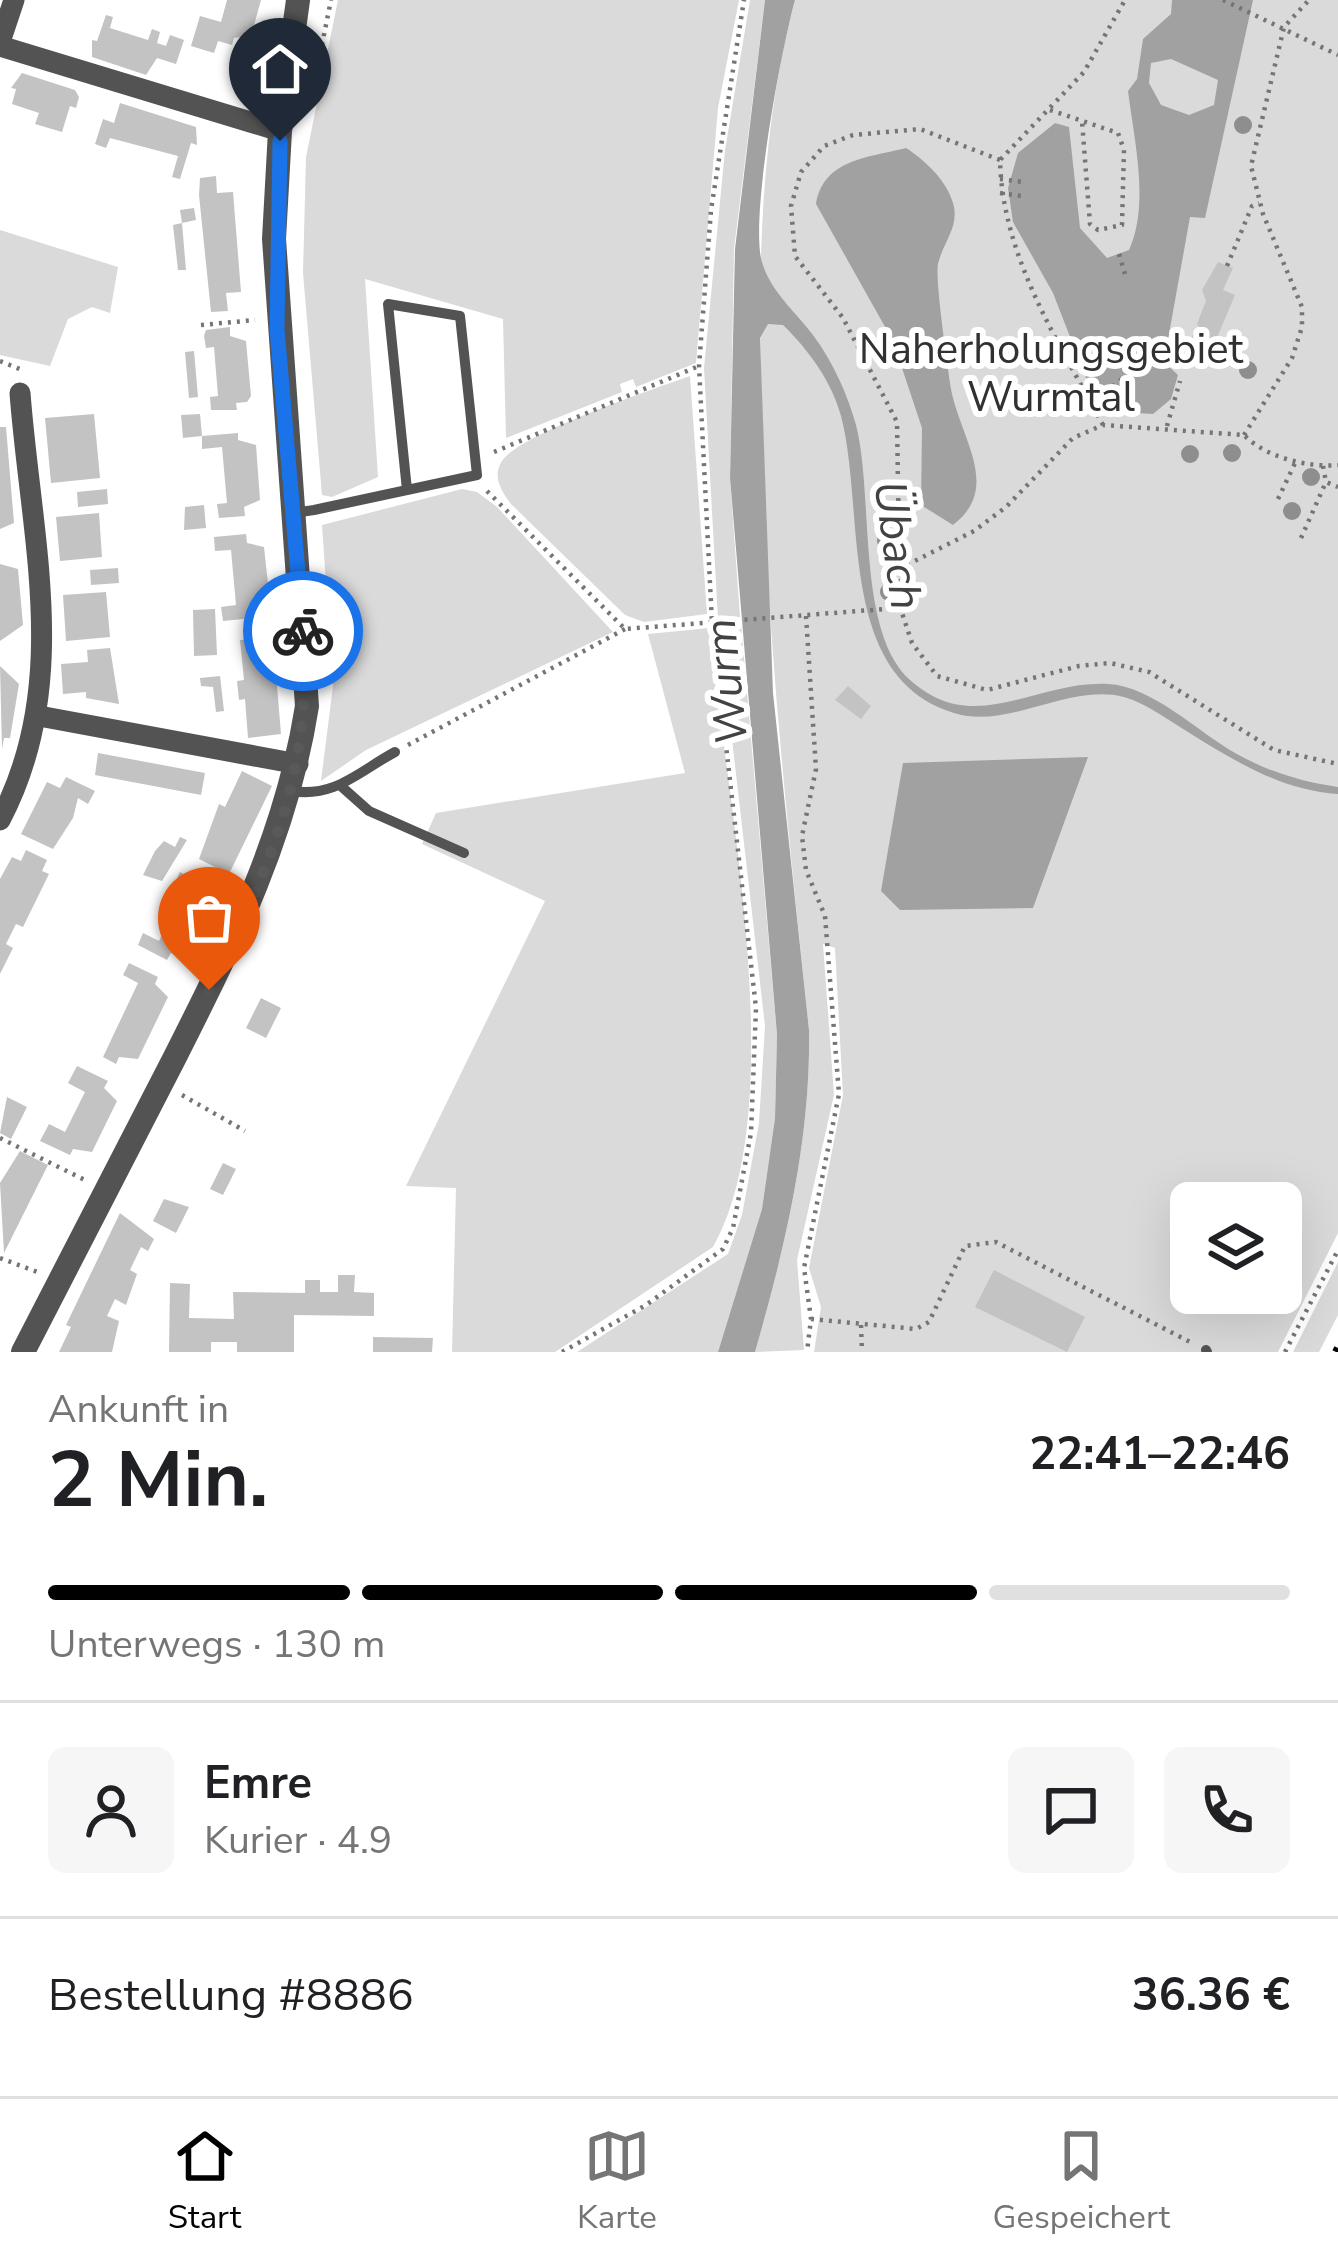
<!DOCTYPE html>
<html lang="de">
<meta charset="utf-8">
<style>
:root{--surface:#fff;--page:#f6f6f6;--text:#202124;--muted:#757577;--line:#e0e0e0;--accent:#000}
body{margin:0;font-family:"Nunito Sans",sans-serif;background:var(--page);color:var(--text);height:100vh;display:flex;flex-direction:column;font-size:45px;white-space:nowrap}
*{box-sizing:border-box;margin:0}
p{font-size:39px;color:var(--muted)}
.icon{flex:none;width:66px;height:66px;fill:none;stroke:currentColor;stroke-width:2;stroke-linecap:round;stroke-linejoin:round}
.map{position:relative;height:1352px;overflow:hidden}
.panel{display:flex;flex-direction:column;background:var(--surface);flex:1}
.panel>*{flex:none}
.controls{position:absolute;left:1170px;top:1182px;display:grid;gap:24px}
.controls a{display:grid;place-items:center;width:132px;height:132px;border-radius:18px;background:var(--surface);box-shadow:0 12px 48px #0002;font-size:60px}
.pin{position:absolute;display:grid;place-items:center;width:102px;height:102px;color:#fff;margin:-123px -51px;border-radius:50% 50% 50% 0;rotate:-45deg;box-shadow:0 0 12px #0007}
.pin .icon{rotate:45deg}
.courier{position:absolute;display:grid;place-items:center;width:120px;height:120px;margin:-60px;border:9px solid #1a73e8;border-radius:50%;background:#fff;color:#222;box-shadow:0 3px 15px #0007}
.summary em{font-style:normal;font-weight:700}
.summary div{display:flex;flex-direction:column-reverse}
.summary{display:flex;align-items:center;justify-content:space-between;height:204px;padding:0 48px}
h1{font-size:78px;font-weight:700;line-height:90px}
.bar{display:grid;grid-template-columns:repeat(4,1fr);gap:18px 12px;align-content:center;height:144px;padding:0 48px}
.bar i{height:15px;border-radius:9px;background:var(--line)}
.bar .selected{background:var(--accent)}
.bar p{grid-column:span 4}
.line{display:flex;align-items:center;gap:30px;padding:0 48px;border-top:3px solid var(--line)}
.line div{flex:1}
.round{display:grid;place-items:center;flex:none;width:126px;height:126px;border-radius:18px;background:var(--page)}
.tab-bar{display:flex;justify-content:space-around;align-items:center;height:168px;border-top:3px solid var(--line);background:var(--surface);font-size:33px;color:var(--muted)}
.tab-bar a{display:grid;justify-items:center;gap:6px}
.tab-bar .selected{color:var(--accent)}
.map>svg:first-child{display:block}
.green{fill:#dadada;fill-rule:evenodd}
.water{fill:#a1a1a1;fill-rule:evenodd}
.building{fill:#c3c3c3}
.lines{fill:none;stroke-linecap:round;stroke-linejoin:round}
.path{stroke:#757575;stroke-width:4.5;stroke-dasharray:3 6;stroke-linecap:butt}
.service{stroke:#535353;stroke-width:10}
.minor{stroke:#535353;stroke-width:21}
.tertiary{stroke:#535353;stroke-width:24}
.rail{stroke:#000;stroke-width:8;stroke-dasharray:18 6 3 6;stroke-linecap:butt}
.tree{fill:#8e8e8e}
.done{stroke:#595959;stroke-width:12;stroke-dasharray:0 21.6}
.route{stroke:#1a73e8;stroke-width:15}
.labels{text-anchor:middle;stroke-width:12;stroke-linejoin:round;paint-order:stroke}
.park-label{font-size:42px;fill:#313131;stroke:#fff}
.water-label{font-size:45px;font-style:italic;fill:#424242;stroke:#fff}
</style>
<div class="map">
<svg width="1338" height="1352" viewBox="0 0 1338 1352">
<rect width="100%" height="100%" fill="#fff"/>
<path class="green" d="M 338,0 L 739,0 L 718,108 L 696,363 L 636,387 L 633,379 L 620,384 L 622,392 L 506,438 L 503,319 L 365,279 L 378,477 L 332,497 L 322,495 L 303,273 L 306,157 Z
M 750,0 L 765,0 L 734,249 L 730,478 L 740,617 L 718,619 L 704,368 L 725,150 Z
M 795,0 L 1338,0 L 1338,1233 L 1278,1352 L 814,1352 L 821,1307 L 809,1268 L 843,1095 L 835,948 L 823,944 L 834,1095 L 797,1260 L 804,1350 L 755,1352 C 785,1248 811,1139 809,1030 C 787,820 764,611 761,400 C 758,267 760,130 795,0 ZM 1191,1203 L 1281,1203 L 1281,1293 L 1191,1293 Z
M 0,230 L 118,267 L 110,313 L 92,307 L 68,319 L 50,366 L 0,355 Z
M 690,376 L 707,614 L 644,622 L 625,615 L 511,504 C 501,491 492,476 502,461 C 519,434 654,389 690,376 Z
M 462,489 L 477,492 L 497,507 L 613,632 L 366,750 L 321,781 L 333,686 L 322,525 Z
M 741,624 L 777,1036 L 775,1118 L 762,1209 L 718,1352 L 577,1352 L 728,1254 L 742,1215 L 759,1123 L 765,1026 L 719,626 Z
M 709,628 C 725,790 793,1105 713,1247 L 555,1352 L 452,1352 L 456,1188 L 406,1186 L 545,901 L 422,844 L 436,813 L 685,773 L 648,634 Z
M 1338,1262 L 1338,1315 L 1319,1352 L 1293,1352 Z"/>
<path class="water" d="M 765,0 L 795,0 C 780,56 754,197 760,252 C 764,286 794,310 813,335 C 833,362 847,393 856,425 C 874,495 856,629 909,679 C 974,739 1035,680 1108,684 C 1152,686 1198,732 1235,753 C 1267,771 1301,782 1338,787 L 1338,794 C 1278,790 1230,758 1180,727 C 1162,716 1145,703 1124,697 C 1069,683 1008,730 954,713 C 835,677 866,511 841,416 C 832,382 808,349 783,325 L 768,324 L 760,338 L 773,693 L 809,1030 C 811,1139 785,1248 755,1352 L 718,1352 L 762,1209 L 775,1118 L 777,1035 L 730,478 L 735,249 Z
M 1172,0 L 1253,0 L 1205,218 L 1190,217 L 1164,362 L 1178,375 L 1171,399 L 1153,414 L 1121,412 L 1088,383 L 1053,293 L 1013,222 L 1008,188 L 1018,153 L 1055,123 L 1069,127 L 1080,228 L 1107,258 L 1129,250 C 1150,204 1134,140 1128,91 L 1137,79 L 1143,39 L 1171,14 ZM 1171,59 L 1218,80 L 1214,105 L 1189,115 L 1161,105 L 1149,83 L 1151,63 Z
M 906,148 C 925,160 947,181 953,203 C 960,227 943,242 938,264 C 935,281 947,360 950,383 C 957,435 1004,486 953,525 L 921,505 L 922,428 L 893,341 L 816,204 C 824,159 867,158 906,148 Z
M 1088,757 L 1033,908 L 900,910 L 881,891 L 903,763 Z"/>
<path class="building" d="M 227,0 L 261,0 L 251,36 L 234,38 L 232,45 L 218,41 L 214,53 L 191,46 L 200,16 L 221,22 Z
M 106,15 L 113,17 L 110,28 L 148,40 L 152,29 L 160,32 L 157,43 L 166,46 L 170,35 L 184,40 L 176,64 L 157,58 L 146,75 L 92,57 L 92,40 L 97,41 Z
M 22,73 L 75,90 L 79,97 L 76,108 L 70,106 L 62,132 L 35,124 L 39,113 L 12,104 L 16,89 L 11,88 Z
M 120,103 L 196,127 L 197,145 L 191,143 L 180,179 L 172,177 L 178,156 L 110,138 L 106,148 L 95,144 L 103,119 L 114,123 Z
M 216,176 L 217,193 L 233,192 L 241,292 L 226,293 L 228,311 L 211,312 L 199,195 L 200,178 Z
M 194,208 L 196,220 L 182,223 L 186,270 L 178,270 L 173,225 L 182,223 L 180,210 Z
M 1218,262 L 1233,268 L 1223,290 L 1235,295 L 1208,359 L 1185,350 L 1195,331 L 1204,334 L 1197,324 L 1206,301 L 1202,290 Z
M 230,327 L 230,336 L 246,341 L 251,396 L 247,402 L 236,403 L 237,410 L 211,410 L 210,397 L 218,396 L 214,347 L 206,348 L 204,336 L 206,330 Z
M 194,351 L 198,397 L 189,398 L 185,352 Z
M 94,414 L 100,478 L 51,483 L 45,418 Z
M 200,414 L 202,436 L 238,433 L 238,440 L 256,445 L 260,500 L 244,507 L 245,516 L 219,518 L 217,504 L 227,503 L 222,447 L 202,449 L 202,436 L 183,438 L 181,415 Z
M 0,427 L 6,427 L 14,523 L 0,529 Z
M 107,489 L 108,504 L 78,507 L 77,492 Z
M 204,505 L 206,528 L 184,530 L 185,507 Z
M 99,513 L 102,557 L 60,561 L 56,517 Z
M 246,534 L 247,543 L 264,547 L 270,602 L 253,610 L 254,618 L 223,621 L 221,607 L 236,605 L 231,550 L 215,551 L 214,537 Z
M 0,564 L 18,569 L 23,625 L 0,641 Z
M 118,568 L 119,583 L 91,585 L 90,570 Z
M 106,592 L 110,637 L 66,641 L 63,595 Z
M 215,609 L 217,655 L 194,656 L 193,610 Z
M 273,638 L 281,734 L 248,738 L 245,699 L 239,700 L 237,681 L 244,680 L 240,640 Z
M 110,648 L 119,704 L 86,698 L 86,692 L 63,694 L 61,664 L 88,662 L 87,650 Z
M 0,666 L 19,684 L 10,738 L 4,738 L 2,749 Z
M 220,676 L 224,711 L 216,712 L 213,687 L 201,686 L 200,678 Z
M 848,686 L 871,706 L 861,719 L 835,700 Z
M 98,753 L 205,773 L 201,795 L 95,775 Z
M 242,771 L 272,786 L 229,874 L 199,859 L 219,804 L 225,807 Z
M 66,777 L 95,791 L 88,804 L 78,798 L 73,818 L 53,849 L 21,834 L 47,782 L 60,788 Z
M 180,837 L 187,840 L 162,881 L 143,875 L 155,851 L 164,841 L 175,847 Z
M 26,850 L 47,860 L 42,871 L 49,874 L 23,927 L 16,924 L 6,944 L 13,948 L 0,974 L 0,879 L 12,857 L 21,861 Z
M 180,872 L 205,885 L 201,892 L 214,905 L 189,955 L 171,953 L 167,960 L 138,945 L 143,933 L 159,941 L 183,892 L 173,887 Z
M 129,963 L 158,977 L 155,984 L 168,997 L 138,1059 L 119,1057 L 116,1064 L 103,1057 L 138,983 L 123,975 Z
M 261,998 L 281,1008 L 266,1038 L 246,1028 Z
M 77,1066 L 108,1081 L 104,1088 L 117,1101 L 92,1152 L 73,1149 L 70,1155 L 40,1141 L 49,1124 L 65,1132 L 85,1092 L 68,1083 Z
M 7,1097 L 27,1107 L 11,1139 L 0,1133 Z
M 20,1151 L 48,1165 L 4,1253 L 0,1183 Z
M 223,1163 L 236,1169 L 223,1195 L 210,1189 Z
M 164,1199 L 189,1207 L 176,1233 L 153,1221 Z
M 120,1213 L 154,1239 L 148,1251 L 141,1247 L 130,1270 L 137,1274 L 126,1305 L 115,1299 L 107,1316 L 119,1321 L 112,1352 L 59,1352 L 71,1327 L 66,1325 Z
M 994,1270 L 1085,1317 L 1067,1352 L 975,1307 Z
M 338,1275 L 355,1275 L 354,1292 L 374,1293 L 374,1316 L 294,1315 L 294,1352 L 237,1352 L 237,1342 L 211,1342 L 211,1352 L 169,1352 L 170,1283 L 190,1284 L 189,1318 L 234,1319 L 233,1292 L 305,1293 L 305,1280 L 320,1280 L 320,1292 L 338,1292 Z
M 373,1337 L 433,1338 L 432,1352 L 373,1352 Z"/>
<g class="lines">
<path class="path" d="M 1223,0 L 1338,55
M 313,89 L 331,0
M 1050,110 L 1118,133 L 1124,150 L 1122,225 L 1098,230 L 1090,224 L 1082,121
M 1000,160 L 920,129 L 853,135 L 824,146 L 801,172 L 791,206 L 795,256 L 843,318 L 897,422 L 900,607 L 912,643 L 937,676 L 987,690 L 1079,666 L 1110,663 L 1149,672 L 1274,750 L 1338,764
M 1000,179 L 1023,182
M 1000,193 L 1021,196
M 1119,254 L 1125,274
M 1227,266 L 1252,206 L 1259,203
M 201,325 L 255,320
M 0,361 L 22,370
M 1091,403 L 1122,379
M 1103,425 C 1058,341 1002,256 1000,160 L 1084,72 L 1125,0
M 1167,426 L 1180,381
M 1244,435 L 1292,358 L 1302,327 L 1302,307 L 1263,214 L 1251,166 L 1284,27 L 1309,0
M 494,452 L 699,366
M 1323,466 L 1326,482 L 1338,487
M 487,491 L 625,629 L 898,608
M 1278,499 L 1296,461
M 1301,538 L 1326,482
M 899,569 L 974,531 L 1006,507 L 1073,438 L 1103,425 L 1244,435 C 1265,457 1308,468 1338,465
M 806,616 L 816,769 L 802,836 L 806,870 L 825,916 L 839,1094 L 804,1268 L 811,1319 L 807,1352
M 408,745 L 625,629
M 182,1095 L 245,1131
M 0,1138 L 85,1180
M 0,1258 L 40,1273
M 811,1319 L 916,1329 L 929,1322 L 965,1246 L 996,1242 L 1190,1342
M 861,1325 L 862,1352
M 562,1352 L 646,1305 L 723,1249 L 733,1228 L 751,1133 L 756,1008 L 712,623 L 699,366 L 711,210 L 744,0
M 1285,1352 L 1338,1250"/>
<path class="service" d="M 294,513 L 314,510 L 477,475 L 460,316 L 388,304 L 407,490
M 342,787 L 369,811 L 464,853
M 291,791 C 335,798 358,772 395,752
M 1206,1350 L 1207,1352"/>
<path class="minor" d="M 0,42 L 14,0
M 0,46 L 280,131
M 39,716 L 298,764
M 0,820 C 72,684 31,539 20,393"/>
<path class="tertiary" d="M 23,1352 C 73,1253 125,1156 175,1057 C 233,942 287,834 307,706 L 274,239 L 280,131 L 298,0"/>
<path class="rail" d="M 1336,1352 L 1338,1348"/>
</g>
<g class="tree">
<circle cx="1243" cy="125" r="9"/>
<circle cx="1248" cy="370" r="9"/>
<circle cx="1232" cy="453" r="9"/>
<circle cx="1190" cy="454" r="9"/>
<circle cx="1311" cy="477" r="9"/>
<circle cx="1292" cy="511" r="9"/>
<circle cx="886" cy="541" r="9"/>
<circle cx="889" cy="592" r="9"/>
</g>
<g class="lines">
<path class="done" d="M 209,990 C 272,861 311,779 303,631"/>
<path class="route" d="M 280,141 L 277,329 L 303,631"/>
</g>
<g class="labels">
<g class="park-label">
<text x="1051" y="363">Naherholungsgebiet<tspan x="1051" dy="48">Wurmtal</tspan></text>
</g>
<g class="water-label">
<text transform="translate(899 545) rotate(82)" y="16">Übach</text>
<text transform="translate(725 682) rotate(-96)" y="16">Wurm</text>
</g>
</g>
</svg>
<div class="controls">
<a><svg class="icon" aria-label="layers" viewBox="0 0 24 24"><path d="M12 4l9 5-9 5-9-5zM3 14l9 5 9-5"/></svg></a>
</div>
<div class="pin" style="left:209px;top:990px;background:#ea580c"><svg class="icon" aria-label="bag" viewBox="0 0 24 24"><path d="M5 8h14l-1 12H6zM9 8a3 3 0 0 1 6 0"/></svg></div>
<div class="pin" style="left:280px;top:141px;background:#1f2937"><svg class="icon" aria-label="home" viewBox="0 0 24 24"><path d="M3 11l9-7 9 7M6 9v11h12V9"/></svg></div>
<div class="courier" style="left:303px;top:631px"><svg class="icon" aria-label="bike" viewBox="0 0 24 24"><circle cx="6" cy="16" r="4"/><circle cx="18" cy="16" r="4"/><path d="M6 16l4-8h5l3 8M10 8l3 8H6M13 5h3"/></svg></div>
</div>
<section class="panel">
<div class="summary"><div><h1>2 Min.</h1><p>Ankunft in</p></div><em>22:41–22:46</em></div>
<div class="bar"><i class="selected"></i><i class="selected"></i><i class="selected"></i><i></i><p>Unterwegs · 130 m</p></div>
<div class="line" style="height:216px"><a class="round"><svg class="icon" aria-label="person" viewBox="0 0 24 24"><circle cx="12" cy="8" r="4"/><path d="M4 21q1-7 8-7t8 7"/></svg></a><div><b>Emre</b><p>Kurier · 4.9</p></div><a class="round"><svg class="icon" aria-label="chat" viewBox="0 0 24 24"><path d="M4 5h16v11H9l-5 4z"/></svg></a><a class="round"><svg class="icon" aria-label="phone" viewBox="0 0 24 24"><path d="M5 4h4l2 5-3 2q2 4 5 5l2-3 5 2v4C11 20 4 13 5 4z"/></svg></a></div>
<div class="line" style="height:156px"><div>Bestellung #8886</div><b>36.36 €</b></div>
</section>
<nav class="tab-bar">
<a class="selected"><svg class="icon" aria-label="home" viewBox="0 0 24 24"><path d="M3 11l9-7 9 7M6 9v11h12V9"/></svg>Start</a>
<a><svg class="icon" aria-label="map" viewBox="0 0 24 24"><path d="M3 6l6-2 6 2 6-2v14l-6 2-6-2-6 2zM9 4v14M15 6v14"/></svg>Karte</a>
<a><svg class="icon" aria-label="saved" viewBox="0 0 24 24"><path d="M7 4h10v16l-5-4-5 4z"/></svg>Gespeichert</a>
</nav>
